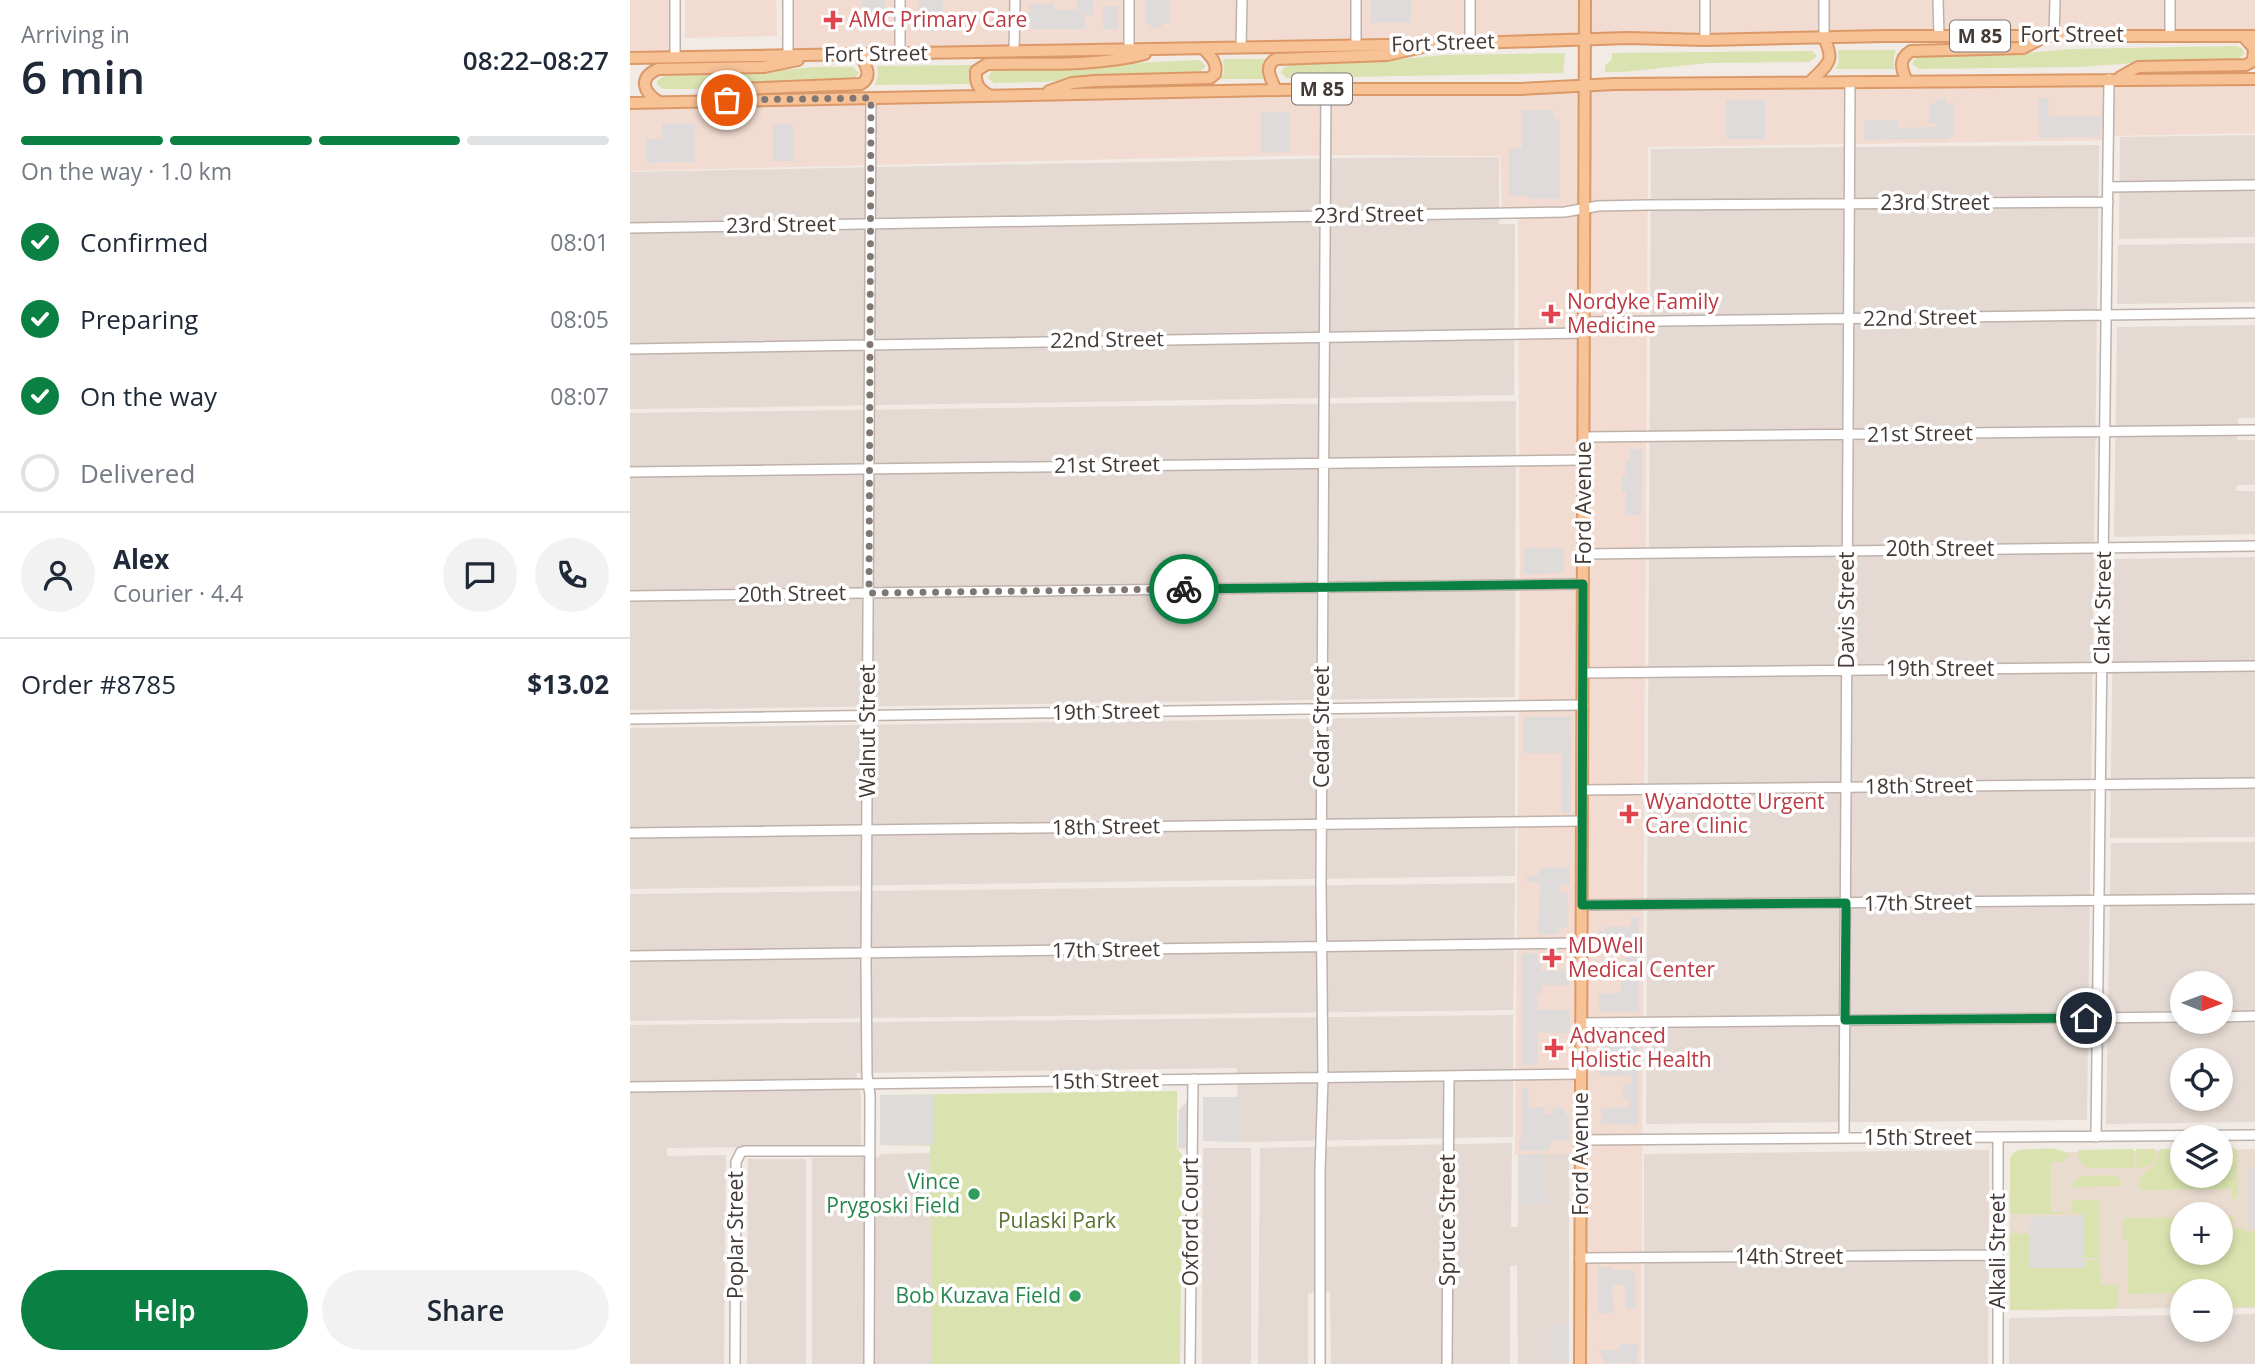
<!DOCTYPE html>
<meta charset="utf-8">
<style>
:root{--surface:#fff;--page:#f2f2f3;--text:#1f2937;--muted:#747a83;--line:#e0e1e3;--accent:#0b8043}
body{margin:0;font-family:"Open Sans",sans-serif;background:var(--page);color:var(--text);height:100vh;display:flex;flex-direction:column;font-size:26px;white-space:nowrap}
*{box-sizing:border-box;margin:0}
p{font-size:23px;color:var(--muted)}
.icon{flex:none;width:38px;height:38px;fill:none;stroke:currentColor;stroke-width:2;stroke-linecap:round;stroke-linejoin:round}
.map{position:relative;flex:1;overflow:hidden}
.side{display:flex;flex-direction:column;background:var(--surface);width:630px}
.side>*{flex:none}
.needle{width:46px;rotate:91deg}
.fabs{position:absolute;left:1540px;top:971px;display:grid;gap:14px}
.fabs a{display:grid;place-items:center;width:63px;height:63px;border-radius:50%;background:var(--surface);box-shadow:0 4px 10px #0003;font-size:35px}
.pin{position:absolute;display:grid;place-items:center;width:60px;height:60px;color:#fff;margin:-30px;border:4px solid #fff;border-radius:50%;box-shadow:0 2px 7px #0007}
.courier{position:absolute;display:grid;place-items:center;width:70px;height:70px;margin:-35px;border:5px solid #0b8043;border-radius:50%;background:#fff;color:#222;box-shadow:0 2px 9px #0007}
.headline em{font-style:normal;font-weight:600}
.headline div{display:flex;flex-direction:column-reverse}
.headline{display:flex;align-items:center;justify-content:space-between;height:119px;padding:0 21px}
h1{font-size:46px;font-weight:600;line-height:52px}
.bar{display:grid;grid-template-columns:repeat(4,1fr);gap:10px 7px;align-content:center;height:84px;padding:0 21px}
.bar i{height:9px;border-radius:5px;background:var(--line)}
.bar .active{background:var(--accent)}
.bar p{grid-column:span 4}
.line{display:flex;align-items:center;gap:18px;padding:0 21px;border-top:2px solid var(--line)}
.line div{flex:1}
.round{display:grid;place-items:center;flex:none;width:74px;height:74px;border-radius:37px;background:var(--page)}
ol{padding:0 21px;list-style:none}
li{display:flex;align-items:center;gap:21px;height:77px}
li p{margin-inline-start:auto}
li .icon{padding:7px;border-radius:50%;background:var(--accent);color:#fff;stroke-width:4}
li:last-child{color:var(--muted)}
li i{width:38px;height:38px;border:4px solid var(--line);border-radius:50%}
.button{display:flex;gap:14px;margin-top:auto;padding:14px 21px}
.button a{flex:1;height:80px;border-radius:42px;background:var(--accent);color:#fff;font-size:28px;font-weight:600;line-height:80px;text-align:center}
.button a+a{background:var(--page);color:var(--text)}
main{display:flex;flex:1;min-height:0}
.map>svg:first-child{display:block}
.residential{fill:#e5dad3;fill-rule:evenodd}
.commercial{fill:#f2dbd0}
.education{fill:#eadbcf;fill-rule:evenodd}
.green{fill:#dae3af}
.parking{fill:#dfdbda}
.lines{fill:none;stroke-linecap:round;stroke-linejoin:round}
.minor-casing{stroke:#bfb2ab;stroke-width:12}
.major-casing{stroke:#dc9968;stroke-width:14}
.minor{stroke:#fff;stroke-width:9}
.major{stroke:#f8c297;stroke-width:10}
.done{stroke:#807773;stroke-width:7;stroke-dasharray:0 12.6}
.route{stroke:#0b8043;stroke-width:9}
.health-dot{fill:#e0444e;stroke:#fff;stroke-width:2.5}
.leisure-dot{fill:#2e9e5b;stroke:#fff;stroke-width:2.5}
.labels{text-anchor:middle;stroke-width:7;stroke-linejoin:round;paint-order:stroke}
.shield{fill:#fff;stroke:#7b7472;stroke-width:2}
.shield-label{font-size:19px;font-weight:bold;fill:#433935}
.health-label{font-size:21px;fill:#be3a42;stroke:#fff;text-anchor:start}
.street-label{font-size:21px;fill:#433935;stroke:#fff}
.leisure-label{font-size:21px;fill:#27864d;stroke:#fff;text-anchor:end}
.park-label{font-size:21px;fill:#59712c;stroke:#fff}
</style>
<main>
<section class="side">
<div class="headline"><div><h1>6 min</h1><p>Arriving in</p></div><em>08:22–08:27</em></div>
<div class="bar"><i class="active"></i><i class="active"></i><i class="active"></i><i></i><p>On the way · 1.0 km</p></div>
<ol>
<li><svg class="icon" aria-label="check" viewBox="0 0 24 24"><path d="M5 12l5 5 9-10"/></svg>Confirmed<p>08:01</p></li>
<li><svg class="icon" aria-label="check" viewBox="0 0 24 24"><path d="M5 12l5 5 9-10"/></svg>Preparing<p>08:05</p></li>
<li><svg class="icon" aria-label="check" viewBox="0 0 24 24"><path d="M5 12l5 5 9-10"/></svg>On the way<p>08:07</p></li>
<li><i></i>Delivered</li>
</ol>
<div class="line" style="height:126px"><a class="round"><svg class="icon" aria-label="person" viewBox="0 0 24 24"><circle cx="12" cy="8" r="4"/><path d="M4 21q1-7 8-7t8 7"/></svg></a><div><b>Alex</b><p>Courier · 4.4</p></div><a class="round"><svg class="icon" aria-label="chat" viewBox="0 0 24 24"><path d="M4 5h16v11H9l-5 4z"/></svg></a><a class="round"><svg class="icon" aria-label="phone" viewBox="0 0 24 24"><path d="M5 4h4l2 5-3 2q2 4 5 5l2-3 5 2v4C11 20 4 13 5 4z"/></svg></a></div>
<div class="line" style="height:91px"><div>Order #8785</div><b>$13.02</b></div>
<div class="button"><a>Help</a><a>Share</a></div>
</section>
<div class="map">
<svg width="1625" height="1364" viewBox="0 0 1625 1364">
<rect width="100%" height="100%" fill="#f1eae5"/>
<path class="residential" d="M 1625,135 L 1625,237 L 1489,239 L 1490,137 Z
M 1469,145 L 1457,1120 L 1016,1124 L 1021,149 Z
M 869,157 L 869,224 L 885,224 L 884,395 L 0,409 L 0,172 L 712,158 Z
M 1625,243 L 1625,302 L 1487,304 L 1488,245 Z
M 1625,325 L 1625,418 L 1608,418 L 1607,440 L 1625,440 L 1625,485 L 1607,485 L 1606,491 L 1625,491 L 1625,534 L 1484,537 L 1487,327 Z
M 886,401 L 885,697 L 0,710 L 0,413 Z
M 1625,557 L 1625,837 L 1480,838 L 1484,559 Z
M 885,716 L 885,876 L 0,889 L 0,728 Z
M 1625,842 L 1625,1122 L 1476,1124 L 1481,843 ZM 1552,984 L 1591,984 L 1591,1022 L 1552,1022 ZM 1552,1060 L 1591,1060 L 1591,1099 L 1552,1099 Z
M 885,883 L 883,1010 L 0,1021 L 0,894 Z
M 883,1015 L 883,1137 L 608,1142 L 607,1068 L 226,1073 L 231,1096 L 231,1146 L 37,1148 L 37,1156 L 96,1155 L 94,1364 L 0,1364 L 0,1025 Z
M 882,1143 L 881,1227 L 888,1227 L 888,1154 L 939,1152 L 939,1364 L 888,1364 L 887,1265 L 880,1266 L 880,1364 L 701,1364 L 700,1292 L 678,1293 L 678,1364 L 628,1364 L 630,1148 Z
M 573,1148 L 621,1148 L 621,1364 L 572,1364 Z
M 1359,1150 L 1358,1364 L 1014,1364 L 1014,1154 Z
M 300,1153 L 302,1364 L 182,1364 L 182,1158 L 249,1157 L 250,1154 Z
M 118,1159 L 176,1159 L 176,1364 L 117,1364 Z
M 1625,1314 L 1625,1364 L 1379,1364 L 1379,1318 L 1552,1315 L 1552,1330 L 1591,1330 L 1591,1315 Z"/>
<path class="commercial" d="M 0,0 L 45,0 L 45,57 L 0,58 Z
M 55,0 L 146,0 L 147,36 L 55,38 Z
M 158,0 L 1625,0 L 1625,36 L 1418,35 L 158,56 Z
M 1625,78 L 1625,133 L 1479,136 L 1479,140 L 1018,147 L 1011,1364 L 950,1364 L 950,1153 L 885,1155 L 890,584 L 888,213 L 872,212 L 870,156 L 706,155 L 576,157 L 0,171 L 0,103 Z"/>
<path class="education" d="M 1625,1149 L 1625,1308 L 1591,1308 L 1591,1292 L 1552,1292 L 1552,1308 L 1380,1310 L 1380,1159 L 1387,1153 L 1552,1150 L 1552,1176 L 1591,1176 L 1591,1150 ZM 1552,1214 L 1591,1214 L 1591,1253 L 1552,1253 Z"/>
<path class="green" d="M 1607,46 L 1613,49 L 1614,54 L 1603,62 L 1504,63 L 1450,67 L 1289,69 L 1282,64 L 1285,59 L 1298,54 L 1396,53 L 1441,49 Z
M 1208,50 L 1266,50 L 1264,56 L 1264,69 L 1205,69 L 1209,63 Z
M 1182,51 L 1187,56 L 1179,62 L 1078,63 L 993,72 L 975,72 L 975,66 L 982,59 L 982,53 Z
M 935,53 L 933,73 L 657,78 L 651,73 L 653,68 L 666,62 L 763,60 L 813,55 Z
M 593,59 L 635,59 L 632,66 L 633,79 L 591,79 L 594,73 Z
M 569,60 L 575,65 L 575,67 L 567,74 L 461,78 L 414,82 L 364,83 L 358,78 L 361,72 L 371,69 Z
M 342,65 L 338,75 L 340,84 L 245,85 L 248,75 L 247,66 Z
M 182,67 L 223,67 L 229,73 L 224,79 L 219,80 L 115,84 L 66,89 L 33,89 L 27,84 L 27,81 L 39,73 L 135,72 Z
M 547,1091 L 547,1148 L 552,1155 L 550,1364 L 302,1364 L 300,1146 L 250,1145 L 250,1095 Z
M 1591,1148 L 1604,1148 L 1607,1151 L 1608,1193 L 1606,1199 L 1602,1199 L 1602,1189 L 1509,1190 L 1510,1176 L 1525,1165 L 1530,1149 L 1552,1149 L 1552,1176 L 1591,1176 Z
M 1503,1149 L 1504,1168 L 1458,1168 C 1449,1164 1448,1158 1448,1150 Z
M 1506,1149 L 1525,1149 C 1528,1163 1519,1168 1506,1168 Z
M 1388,1150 C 1402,1150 1432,1144 1440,1157 L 1436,1157 L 1435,1162 L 1421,1162 L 1421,1212 L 1437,1212 L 1437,1214 L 1380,1214 L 1380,1159 L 1382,1154 Z
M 1485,1175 L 1490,1178 L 1492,1186 L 1442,1187 L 1442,1183 L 1445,1183 L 1446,1179 L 1450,1179 L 1450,1176 Z
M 1442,1200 L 1470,1200 L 1470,1258 L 1454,1258 L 1453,1214 L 1441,1213 Z
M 1603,1216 L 1603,1228 L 1612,1228 L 1613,1231 L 1625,1231 L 1625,1307 L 1591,1307 L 1591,1292 L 1498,1294 L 1498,1241 L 1493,1241 L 1493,1218 L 1552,1217 L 1552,1253 L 1591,1253 L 1591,1217 Z
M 1380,1233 L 1399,1234 L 1401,1268 L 1455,1268 L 1456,1260 L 1470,1260 L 1471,1285 L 1488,1285 L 1487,1307 L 1484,1309 L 1380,1310 Z"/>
<path class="parking" d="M 232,0 L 255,0 L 255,30 L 232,30 Z
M 289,0 L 313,0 L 312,28 L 306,28 L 305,32 L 296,32 L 296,28 L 289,28 Z
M 447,0 L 463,0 L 463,15 L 455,15 L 455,29 L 402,29 L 401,23 L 399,22 L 399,4 L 423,3 L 424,10 L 447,10 Z
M 516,0 L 539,0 L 539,23 L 533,23 L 532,27 L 521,28 L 520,24 L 516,24 Z
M 741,0 L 781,0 L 781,22 L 741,23 Z
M 473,6 L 488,6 L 488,29 L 473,29 Z
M 1408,98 L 1418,98 L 1419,116 L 1471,117 L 1470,137 L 1409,138 Z
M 1307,99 L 1315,99 L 1317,104 L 1323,103 L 1323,135 L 1320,135 L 1320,139 L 1234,140 L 1234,120 L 1270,120 L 1267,128 L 1307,127 L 1306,123 L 1299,123 L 1299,104 L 1306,103 Z
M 1096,100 L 1135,100 L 1135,139 L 1096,139 Z
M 892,110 L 923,110 L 923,119 L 930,119 L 930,199 L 897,199 L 897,196 L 879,196 L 879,149 L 892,148 Z
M 631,112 L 660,112 L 660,152 L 631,153 Z
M 65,123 L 65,162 L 16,163 L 16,139 L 32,139 L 32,124 Z
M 143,124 L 163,124 L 164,161 L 143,161 Z
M 1000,449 L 1012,449 L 1011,515 L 996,515 L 996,492 L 992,492 L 992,476 L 996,475 L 996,460 L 1000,460 Z
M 894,548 L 934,548 L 934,573 L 894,574 Z
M 893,717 L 941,717 L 941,812 L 932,812 L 932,753 L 893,753 Z
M 940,867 L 940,885 L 931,885 L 930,889 L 931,893 L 938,894 L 938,927 L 928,928 L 930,934 L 908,935 L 910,883 L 896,881 L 897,876 L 908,876 L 909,868 Z
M 1009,917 L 1009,1012 L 969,1012 L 969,993 L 991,993 L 991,977 L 995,976 L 995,953 L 974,953 L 974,946 L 969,945 L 969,931 L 974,931 L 974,927 L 1001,927 L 1001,918 Z
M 891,953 L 907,953 L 907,963 L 911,963 L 912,971 L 939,971 L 939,985 L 912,985 L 912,993 L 906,994 L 908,1010 L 939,1010 L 940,1033 L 908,1033 L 908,1065 L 891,1065 Z
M 969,1035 L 1009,1035 L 1008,1124 L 971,1125 L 971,1108 L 999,1107 L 999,1099 L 993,1099 L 993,1084 L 1001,1083 L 1001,1076 L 969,1076 L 969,1061 L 993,1060 L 993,1052 L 969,1052 Z
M 891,1088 L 898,1088 L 899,1107 L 915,1107 L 915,1114 L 922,1114 L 923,1107 L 933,1107 L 936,1115 L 939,1115 L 939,1140 L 920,1141 L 919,1151 L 889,1151 L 889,1142 L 891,1141 Z
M 250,1095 L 304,1095 L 303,1145 L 250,1145 Z
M 562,1096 L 561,1149 L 548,1148 L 549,1110 Z
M 573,1097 L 608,1097 L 608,1142 L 573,1141 Z
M 912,1154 L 915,1203 L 888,1203 L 888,1155 Z
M 1625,1168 L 1625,1228 L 1619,1228 L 1619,1169 Z
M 1453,1216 L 1454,1268 L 1400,1268 L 1400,1217 Z
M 968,1267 L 981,1267 L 982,1270 L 1005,1270 L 1006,1309 L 996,1309 L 995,1285 L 985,1285 L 982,1287 L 984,1313 L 968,1313 Z
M 919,1326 L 939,1326 L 939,1360 L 919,1360 Z
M 990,1344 L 1008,1344 L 1007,1363 L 975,1363 L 969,1350 L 989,1350 Z"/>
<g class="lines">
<g class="minor-casing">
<path id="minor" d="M 499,0 L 499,50
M 726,0 L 726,45
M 1308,0 L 1309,36
M 1424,35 L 1425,0
M 1540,35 L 1540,0
M 1194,38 L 1194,0
M 1075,40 L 1075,0
M 840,42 L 840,0
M 611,47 L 612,0
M 384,51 L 385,0
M 270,54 L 270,0
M 158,56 L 158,0
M 45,57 L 45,0
M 1478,187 L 1625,185
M 0,228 L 935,212 L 968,206 L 1017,205 L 1478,202
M 955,322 L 1625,313
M 0,349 L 955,333
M 954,437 L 1625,430
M 0,472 L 954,460
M 953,554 L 1625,546
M 0,596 L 953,584
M 953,673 L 1625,666
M 0,719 L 953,705
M 952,790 L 1625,783
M 0,833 L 952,821
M 952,905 L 1625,899
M 0,956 L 951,943
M 1591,1017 L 1625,1016
M 951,1023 L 1552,1017
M 0,1087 L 951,1074
M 1466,1137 L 1479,79
M 1214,1138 L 1220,82
M 951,1140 L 1625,1135
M 950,1258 L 1368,1255
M 105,1364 L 106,1162 L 111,1152 L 115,1151 L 240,1151
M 239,1364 L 240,1095 L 237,1075 L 236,962 L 241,98
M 560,1364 L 563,1079
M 690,1364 L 690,1171 L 693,1079 L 691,882 L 696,89
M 817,1364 L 819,1076
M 1368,1364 L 1368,1137"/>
</g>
<g class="major-casing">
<path id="major" d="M 0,58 L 813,44 L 998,38 L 1075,40 L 1254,36 L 1625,36
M 1490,77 L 1508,67 L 1616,65 L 1623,61 L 1624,48 L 1613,36
M 1277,81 C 1271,69 1268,59 1281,51 L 1393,48 L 1416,36
M 1180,82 C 1197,64 1206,63 1194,38
M 646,90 C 641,79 633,66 646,59 L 757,55 L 793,47
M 419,91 L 442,83 L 465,81 L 580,78 L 585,74 C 588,62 580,56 573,48
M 74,96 L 108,89 L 231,84 C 243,77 236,65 230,55
M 360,96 C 349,89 345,85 346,71 L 357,64 C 409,63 464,67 515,54
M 29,102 C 13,92 8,78 28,69 L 134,67 L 168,60
M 0,103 L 696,89 L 891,89 L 984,84 L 1625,79
M 950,1364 L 955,0"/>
</g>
<use href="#minor" class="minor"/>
<use href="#major" class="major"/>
</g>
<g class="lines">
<path class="done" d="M 97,100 L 241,98 L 239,593 L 554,589"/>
<path class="route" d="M 554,589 L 953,584 L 952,905 L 1216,903 L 1215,1020 L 1456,1018"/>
</g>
<g class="health-dot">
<path d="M199.5 9.5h7v7h7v7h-7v7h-7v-7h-7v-7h7z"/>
<path d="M917.5 303.5h7v7h7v7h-7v7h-7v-7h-7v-7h7z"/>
<path d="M995.5 803.5h7v7h7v7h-7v7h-7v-7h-7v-7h7z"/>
<path d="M918.5 947.5h7v7h7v7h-7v7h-7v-7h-7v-7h7z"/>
<path d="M920.5 1037.5h7v7h7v7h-7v7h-7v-7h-7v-7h7z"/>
</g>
<g class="leisure-dot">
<circle cx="344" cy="1194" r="7"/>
<circle cx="445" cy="1296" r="7"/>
</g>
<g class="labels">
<g class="shield">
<rect x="1320" y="20.5" width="60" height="31" rx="5"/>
<rect x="662" y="73.5" width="60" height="31" rx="5"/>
</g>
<g class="shield-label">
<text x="1350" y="43">M 85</text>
<text x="692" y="96">M 85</text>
</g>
<g class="health-label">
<text x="219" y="27">AMC Primary Care</text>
<text x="937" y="309">Nordyke Family<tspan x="937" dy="24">Medicine</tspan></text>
<text x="1015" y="809">Wyandotte Urgent<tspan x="1015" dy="24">Care Clinic</tspan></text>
<text x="938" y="953">MDWell<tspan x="938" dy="24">Medical Center</tspan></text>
<text x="940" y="1043">Advanced<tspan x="940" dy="24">Holistic Health</tspan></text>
</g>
<g class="street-label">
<text x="1442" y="42">Fort Street</text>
<text transform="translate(813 43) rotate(-2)" y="7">Fort Street</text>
<text transform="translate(246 54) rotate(-1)" y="7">Fort Street</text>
<text x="1305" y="210">23rd Street</text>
<text transform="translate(739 215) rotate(-1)" y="7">23rd Street</text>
<text transform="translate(151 225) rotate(-1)" y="7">23rd Street</text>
<text transform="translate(1290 318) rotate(-1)" y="7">22nd Street</text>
<text transform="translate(477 340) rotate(-1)" y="7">22nd Street</text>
<text transform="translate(1290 434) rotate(-1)" y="7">21st Street</text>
<text transform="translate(477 465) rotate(-1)" y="7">21st Street</text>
<text transform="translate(954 503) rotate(-90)" y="7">Ford Avenue</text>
<text x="1310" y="556">20th Street</text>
<text transform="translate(162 594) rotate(-1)" y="7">20th Street</text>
<text transform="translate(1473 608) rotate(-89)" y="7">Clark Street</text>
<text transform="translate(1217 610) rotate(-90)" y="7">Davis Street</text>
<text x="1310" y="676">19th Street</text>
<text transform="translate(476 712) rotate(-1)" y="7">19th Street</text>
<text transform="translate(692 727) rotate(-90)" y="7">Cedar Street</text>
<text transform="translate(238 731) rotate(-90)" y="7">Walnut Street</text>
<text transform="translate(1289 786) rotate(-1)" y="7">18th Street</text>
<text transform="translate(476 827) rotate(-1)" y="7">18th Street</text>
<text transform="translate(1288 903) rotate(-1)" y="7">17th Street</text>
<text transform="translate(476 950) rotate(-1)" y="7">17th Street</text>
<text transform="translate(475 1081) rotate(-1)" y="7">15th Street</text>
<text x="1288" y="1145">15th Street</text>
<text transform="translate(951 1154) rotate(-90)" y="7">Ford Avenue</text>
<text transform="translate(818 1220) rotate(-90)" y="7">Spruce Street</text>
<text transform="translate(561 1222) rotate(-90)" y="7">Oxford Court</text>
<text transform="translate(106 1235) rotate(-90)" y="7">Poplar Street</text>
<text transform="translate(1368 1251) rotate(-90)" y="7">Alkali Street</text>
<text x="1159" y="1264">14th Street</text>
</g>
<g class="leisure-label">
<text x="330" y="1189">Vince<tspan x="330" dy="24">Prygoski Field</tspan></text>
<text x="431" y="1303">Bob Kuzava Field</text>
</g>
<g class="park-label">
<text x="427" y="1228">Pulaski Park</text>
</g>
</g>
</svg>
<div class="fabs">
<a><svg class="needle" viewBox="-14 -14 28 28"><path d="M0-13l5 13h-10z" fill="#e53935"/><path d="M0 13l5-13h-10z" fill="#747a83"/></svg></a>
<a><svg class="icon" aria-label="locate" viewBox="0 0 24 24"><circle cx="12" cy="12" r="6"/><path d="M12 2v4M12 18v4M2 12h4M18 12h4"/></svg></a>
<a><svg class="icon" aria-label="layers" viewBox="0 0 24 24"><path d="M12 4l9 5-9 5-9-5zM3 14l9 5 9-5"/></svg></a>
<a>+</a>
<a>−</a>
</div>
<div class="pin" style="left:97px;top:100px;background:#ea580c"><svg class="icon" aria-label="bag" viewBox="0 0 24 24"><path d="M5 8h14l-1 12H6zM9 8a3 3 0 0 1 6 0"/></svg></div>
<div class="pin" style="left:1456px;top:1018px;background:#1f2937"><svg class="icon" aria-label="home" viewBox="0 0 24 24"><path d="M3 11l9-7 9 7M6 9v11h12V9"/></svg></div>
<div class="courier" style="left:554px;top:589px"><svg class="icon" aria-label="bike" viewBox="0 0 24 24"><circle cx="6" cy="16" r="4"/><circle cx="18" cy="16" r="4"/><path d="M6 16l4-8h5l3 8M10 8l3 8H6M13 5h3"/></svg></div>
</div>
</main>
